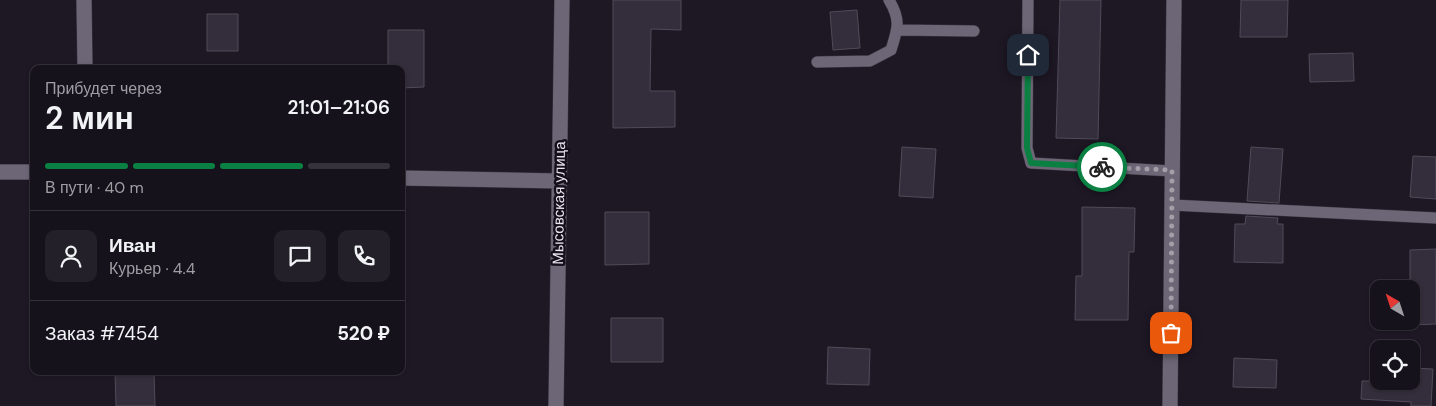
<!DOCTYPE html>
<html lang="ru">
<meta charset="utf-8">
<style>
:root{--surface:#16121c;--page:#232029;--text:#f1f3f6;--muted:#9e9ea3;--line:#35323b;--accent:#0b8043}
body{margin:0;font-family:"DM Sans",sans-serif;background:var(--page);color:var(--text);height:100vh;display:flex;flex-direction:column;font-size:19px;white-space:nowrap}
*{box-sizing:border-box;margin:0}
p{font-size:16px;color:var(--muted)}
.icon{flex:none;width:28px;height:28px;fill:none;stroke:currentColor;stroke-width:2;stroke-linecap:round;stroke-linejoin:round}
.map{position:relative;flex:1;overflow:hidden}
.drawer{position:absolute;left:30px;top:65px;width:375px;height:310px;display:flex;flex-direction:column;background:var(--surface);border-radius:10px;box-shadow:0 1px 4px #0004,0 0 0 1px var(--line)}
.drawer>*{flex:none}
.needle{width:32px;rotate:321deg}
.fabs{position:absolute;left:1370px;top:280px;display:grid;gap:10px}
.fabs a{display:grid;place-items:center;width:50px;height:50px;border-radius:10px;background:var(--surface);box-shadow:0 1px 4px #0004,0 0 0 1px var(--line);font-size:25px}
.pin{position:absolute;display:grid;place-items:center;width:42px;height:42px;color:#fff;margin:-21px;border-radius:10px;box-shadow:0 2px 8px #0006}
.courier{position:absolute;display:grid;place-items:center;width:50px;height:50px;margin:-25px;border:4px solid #0b8043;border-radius:50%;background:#fff;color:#222;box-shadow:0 1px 6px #0007}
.head em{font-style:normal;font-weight:600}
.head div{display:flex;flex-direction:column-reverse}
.head{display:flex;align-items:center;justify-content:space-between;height:85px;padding:0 15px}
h1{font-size:32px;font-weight:600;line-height:38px}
.bar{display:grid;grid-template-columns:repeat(4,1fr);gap:8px 5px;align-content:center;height:60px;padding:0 15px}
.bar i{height:6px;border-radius:4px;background:var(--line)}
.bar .active{background:var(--accent)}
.bar p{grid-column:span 4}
.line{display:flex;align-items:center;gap:12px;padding:0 15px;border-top:1px solid var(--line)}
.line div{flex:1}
.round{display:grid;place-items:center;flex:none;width:52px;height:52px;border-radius:10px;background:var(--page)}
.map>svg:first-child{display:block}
.building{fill:#342d3b;stroke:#514a59}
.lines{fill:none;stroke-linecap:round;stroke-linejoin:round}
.service-casing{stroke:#3a3640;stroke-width:12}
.minor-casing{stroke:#3a3640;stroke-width:16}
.service{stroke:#6d6676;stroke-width:11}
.minor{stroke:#6d6676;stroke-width:15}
.done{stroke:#a39fa9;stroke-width:5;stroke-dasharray:0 9}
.route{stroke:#0b8043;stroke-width:6}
.labels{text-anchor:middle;stroke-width:5;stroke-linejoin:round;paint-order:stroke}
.street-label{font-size:15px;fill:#ebe7f0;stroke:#150f1c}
</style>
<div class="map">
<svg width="1436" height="406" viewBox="0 0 1436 406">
<rect width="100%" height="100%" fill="#1e1825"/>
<path class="building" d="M 613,0 L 681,0 L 681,30 L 651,29 L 650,91 L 675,91 L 675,127 L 613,128 Z
M 1060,0 L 1101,0 L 1098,139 L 1056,138 Z
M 1241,0 L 1288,0 L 1287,37 L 1240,37 Z
M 857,10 L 860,48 L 833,50 L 830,12 Z
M 207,14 L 238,14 L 238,51 L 207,51 Z
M 388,30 L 424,30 L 424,87 L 401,88 L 401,69 L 388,69 Z
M 1353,53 L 1354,81 L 1310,82 L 1309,54 Z
M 902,147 L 936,149 L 933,198 L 899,196 Z
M 1251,147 L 1283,149 L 1279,203 L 1247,201 Z
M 1413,156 L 1436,157 L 1436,199 L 1410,197 Z
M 1082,207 L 1135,208 L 1134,252 L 1129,252 L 1128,320 L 1075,320 L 1076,276 L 1082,276 Z
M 605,212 L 649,212 L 649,264 L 605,265 Z
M 1246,216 L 1278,218 L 1277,224 L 1283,224 L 1283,263 L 1234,262 L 1235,224 L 1245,224 Z
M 1436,249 L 1436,324 L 1412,325 L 1411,279 L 1410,279 L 1410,250 Z
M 611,318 L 663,318 L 663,362 L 611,362 Z
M 828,347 L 870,349 L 869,385 L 827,384 Z
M 1234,358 L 1277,360 L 1276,388 L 1233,387 Z
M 1411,368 L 1433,369 L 1431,406 L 1411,406 L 1411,402 L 1361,399 L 1362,381 L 1411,381 Z
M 115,371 L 154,371 L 155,406 L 116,406 Z"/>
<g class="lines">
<g class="service-casing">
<path id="service" d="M 1028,0 L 1027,148 L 1031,163 L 1172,171
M 897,30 L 974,31
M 817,62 L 870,61 L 891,50 C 898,28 901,20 889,0
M 1172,205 L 1436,218"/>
</g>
<g class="minor-casing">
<path id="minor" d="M 84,0 L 85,69
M 0,172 L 34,172
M 401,178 L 559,181
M 556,406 L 562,0
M 1170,406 L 1174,0"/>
</g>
<use href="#service" class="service"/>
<use href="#minor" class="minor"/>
</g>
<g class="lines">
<path class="done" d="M 1102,167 L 1172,170 L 1171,333"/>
<path class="route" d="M 1028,55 L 1027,148 L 1031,163 L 1102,167"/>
</g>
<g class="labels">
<g class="street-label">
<text transform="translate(559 203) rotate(-89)" y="5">Мысовская улица</text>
</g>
</g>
</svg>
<div class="fabs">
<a><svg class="needle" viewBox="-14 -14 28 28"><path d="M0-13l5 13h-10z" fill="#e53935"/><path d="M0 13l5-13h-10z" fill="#9e9ea3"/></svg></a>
<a><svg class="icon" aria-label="locate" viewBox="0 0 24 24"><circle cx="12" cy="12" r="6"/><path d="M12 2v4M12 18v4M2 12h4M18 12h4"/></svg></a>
</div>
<div class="pin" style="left:1171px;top:333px;background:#ea580c"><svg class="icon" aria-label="bag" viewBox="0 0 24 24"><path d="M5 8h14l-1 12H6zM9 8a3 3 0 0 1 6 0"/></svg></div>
<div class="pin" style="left:1028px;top:55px;background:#1f2937"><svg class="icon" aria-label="home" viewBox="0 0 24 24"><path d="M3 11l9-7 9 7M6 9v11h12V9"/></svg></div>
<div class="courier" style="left:1102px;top:167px"><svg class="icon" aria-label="bike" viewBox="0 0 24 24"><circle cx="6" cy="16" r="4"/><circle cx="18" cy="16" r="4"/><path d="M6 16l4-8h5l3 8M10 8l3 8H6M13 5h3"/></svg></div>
<section class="drawer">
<div class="head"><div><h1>2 мин</h1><p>Прибудет через</p></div><em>21:01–21:06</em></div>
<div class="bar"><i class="active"></i><i class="active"></i><i class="active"></i><i></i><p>В пути · 40 m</p></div>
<div class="line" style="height:90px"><a class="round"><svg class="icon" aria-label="person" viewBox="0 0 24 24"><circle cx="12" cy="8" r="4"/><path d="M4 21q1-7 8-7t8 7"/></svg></a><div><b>Иван</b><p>Курьер · 4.4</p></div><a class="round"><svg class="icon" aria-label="chat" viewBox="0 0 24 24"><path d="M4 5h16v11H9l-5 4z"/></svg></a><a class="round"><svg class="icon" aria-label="phone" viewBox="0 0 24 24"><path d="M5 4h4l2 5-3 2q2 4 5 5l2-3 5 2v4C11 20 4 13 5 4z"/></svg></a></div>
<div class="line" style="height:65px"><div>Заказ #7454</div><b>520 ₽</b></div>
</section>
</div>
